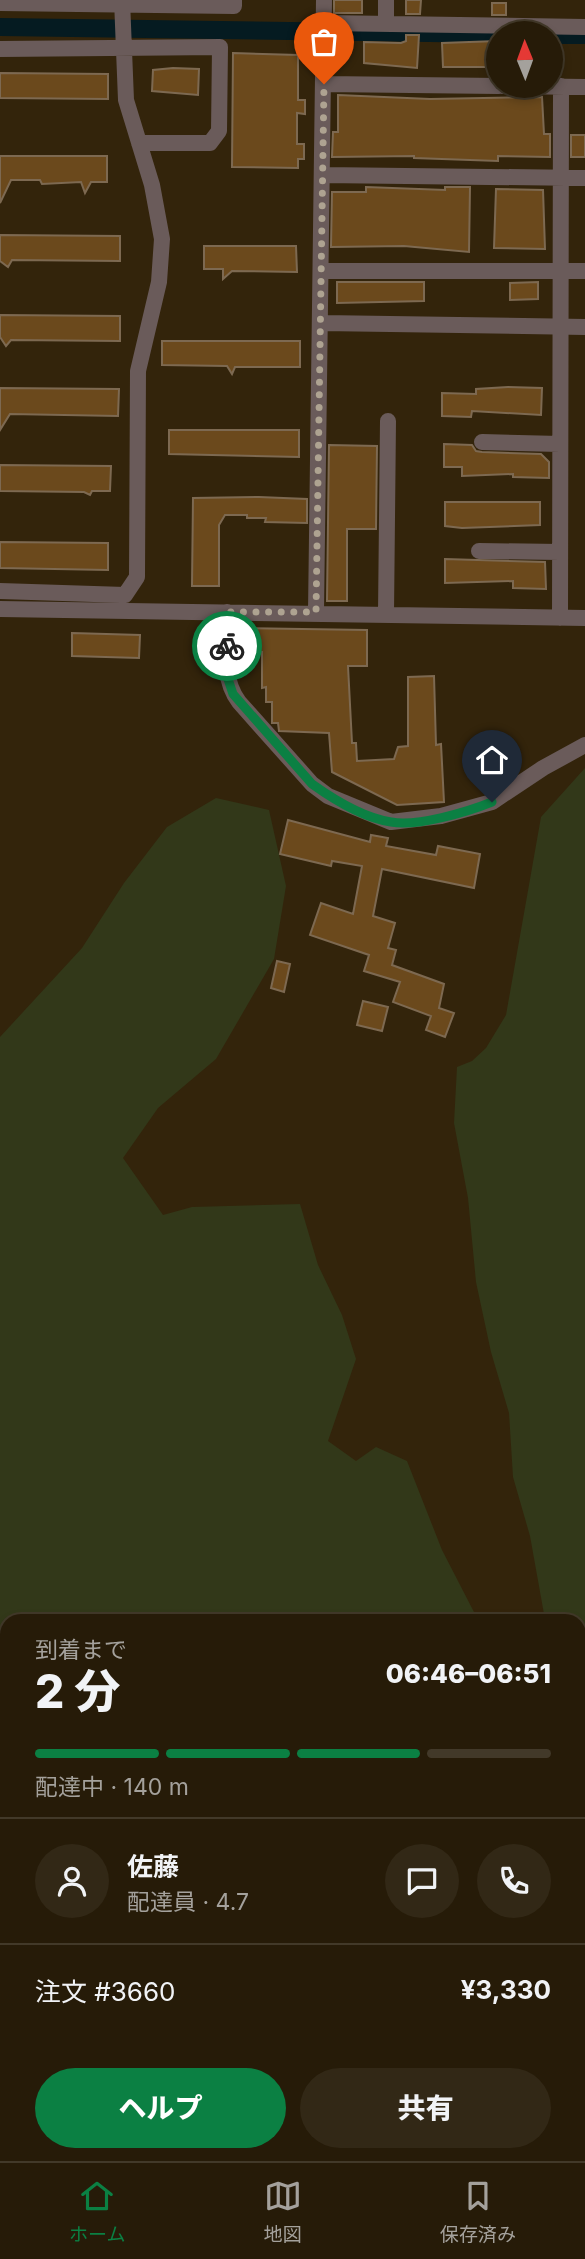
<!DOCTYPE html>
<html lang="ja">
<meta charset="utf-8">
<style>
:root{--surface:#261b08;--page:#322816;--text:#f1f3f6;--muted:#a4a19c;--line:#423929;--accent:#0b8043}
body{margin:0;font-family:Inter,"Noto Sans JP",sans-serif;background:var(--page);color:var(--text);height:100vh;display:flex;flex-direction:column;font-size:26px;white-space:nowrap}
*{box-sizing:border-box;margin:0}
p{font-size:23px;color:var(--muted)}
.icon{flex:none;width:38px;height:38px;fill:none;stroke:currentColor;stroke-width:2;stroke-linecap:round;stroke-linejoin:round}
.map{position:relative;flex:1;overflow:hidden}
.details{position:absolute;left:0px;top:1614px;width:586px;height:548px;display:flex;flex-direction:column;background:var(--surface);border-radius:21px 21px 0 0;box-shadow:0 4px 10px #0003,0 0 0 2px var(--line)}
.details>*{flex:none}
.needle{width:46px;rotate:359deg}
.fabs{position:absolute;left:486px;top:21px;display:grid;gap:14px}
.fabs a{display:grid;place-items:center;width:77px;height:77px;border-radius:50%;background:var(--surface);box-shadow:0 4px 10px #0003,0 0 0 2px var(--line);font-size:35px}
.pin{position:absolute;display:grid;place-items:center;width:60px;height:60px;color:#fff;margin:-72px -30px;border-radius:50% 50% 50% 0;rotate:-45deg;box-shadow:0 0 7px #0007}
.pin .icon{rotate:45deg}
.courier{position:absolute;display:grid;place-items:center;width:70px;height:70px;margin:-35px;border:5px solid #0b8043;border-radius:50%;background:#fff;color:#222;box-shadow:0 2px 9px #0007}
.overview em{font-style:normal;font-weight:800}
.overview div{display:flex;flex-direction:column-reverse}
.overview{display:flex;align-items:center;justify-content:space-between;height:119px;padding:0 35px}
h1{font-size:46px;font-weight:800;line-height:52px}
.bar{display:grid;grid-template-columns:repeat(4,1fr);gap:10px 7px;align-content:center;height:84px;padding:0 35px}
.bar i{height:9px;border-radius:5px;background:var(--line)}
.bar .active{background:var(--accent)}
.bar p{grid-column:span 4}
.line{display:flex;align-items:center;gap:18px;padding:0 35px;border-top:2px solid var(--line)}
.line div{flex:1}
.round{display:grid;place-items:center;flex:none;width:74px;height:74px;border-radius:37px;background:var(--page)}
.action{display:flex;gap:14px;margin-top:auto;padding:14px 35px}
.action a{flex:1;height:80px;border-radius:42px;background:var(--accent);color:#fff;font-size:28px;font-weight:800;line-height:80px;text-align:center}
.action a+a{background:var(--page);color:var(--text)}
.tabs{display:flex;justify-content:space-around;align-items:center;height:98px;border-top:2px solid var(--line);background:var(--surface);font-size:19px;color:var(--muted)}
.tabs a{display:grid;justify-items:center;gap:4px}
.tabs .active{color:var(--accent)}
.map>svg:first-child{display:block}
.green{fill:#323819}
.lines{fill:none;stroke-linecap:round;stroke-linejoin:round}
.canal{stroke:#051b21;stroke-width:18}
.building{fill:#6b491c;stroke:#7d6951;stroke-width:2}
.street{stroke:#6a5b5a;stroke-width:16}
.done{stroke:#aea391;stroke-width:7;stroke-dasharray:0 12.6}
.route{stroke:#0b8043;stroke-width:9}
</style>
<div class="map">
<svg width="585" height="2161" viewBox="0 0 585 2161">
<rect width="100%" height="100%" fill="#33240b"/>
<path class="green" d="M 585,768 L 585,2161 L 0,2161 L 0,1037 L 82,948 L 124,883 L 167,827 L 216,798 L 269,810 L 286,886 L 274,959 L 216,1059 L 158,1108 L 123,1158 L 163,1215 L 192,1207 L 300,1204 L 318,1265 L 342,1315 L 356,1359 L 328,1441 L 356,1461 L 376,1447 L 407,1461 L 442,1550 L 475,1614 L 484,1620 L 7,1620 L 7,2154 L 579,2154 L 579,1620 L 536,1620 L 544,1614 L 530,1536 L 513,1477 L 509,1413 L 491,1352 L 476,1282 L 468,1198 L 454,1123 L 457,1067 L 472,1061 L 486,1048 L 506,1015 L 541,817 Z"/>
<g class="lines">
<path class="canal" d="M 0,27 L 499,34
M 551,35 L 585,35"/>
</g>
<path class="building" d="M 334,0 L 362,0 L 362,13 L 334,13 Z
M 406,0 L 421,0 L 420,14 L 406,14 Z
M 492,3 L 506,3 L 506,15 L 492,15 Z
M 406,35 L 419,35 L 417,68 L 364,63 L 364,42 L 401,43 L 406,41 Z
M 497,41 L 498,64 L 488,64 L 488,67 L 443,67 L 442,43 Z
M 233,53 L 298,55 L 298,100 L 305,100 L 305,114 L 297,113 L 297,144 L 304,144 L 304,159 L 298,159 L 298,168 L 232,167 Z
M 173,68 L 199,69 L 198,95 L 152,91 L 153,70 Z
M 0,73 L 108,74 L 108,99 L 0,98 Z
M 338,95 L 430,99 L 542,97 L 544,134 L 550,134 L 550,157 L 498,156 L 498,161 L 414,158 L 414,156 L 332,157 L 333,132 L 338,132 Z
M 571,135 L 585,135 L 585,157 L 571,157 Z
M 0,156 L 107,156 L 107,182 L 91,182 L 85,193 L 81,182 L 42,184 L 40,180 L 11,180 L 0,203 Z
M 366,187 L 445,190 L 445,187 L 470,187 L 469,252 L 404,246 L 331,247 L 332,192 L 366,192 Z
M 496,189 L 543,190 L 545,249 L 494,248 Z
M 0,235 L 120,236 L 120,261 L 12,260 L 8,267 L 0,261 Z
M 204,246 L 296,246 L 297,272 L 232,271 L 223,279 L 223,269 L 204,269 Z
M 337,282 L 424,282 L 424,301 L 337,303 Z
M 538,282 L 538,299 L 510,300 L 510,283 Z
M 0,315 L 120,316 L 120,341 L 11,340 L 6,346 L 0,337 Z
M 162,341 L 300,341 L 300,367 L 235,367 L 232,374 L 227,366 L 162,365 Z
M 508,387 L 542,388 L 541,415 L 472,411 L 471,417 L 442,416 L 442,393 L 476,394 L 476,389 Z
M 0,388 L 119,389 L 118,416 L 10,414 L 0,430 Z
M 169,430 L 299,430 L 299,457 L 169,454 Z
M 444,444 L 472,445 L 476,451 L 482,452 L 541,454 L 549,462 L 549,478 L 513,477 L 513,474 L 462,476 L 462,467 L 444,467 Z
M 329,445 L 377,446 L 376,529 L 347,529 L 347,601 L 327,601 Z
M 0,465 L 111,466 L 110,491 L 92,491 L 90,495 L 84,492 L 0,491 Z
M 259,497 L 307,499 L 307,523 L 265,522 L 266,518 L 247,518 L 247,515 L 225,515 L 219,525 L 219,586 L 192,586 L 193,498 Z
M 445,502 L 540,502 L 540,525 L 462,528 L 445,526 Z
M 0,542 L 108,543 L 108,570 L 0,568 Z
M 445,559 L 545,562 L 546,589 L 513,588 L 513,581 L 445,583 Z
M 238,628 L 367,630 L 367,666 L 348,666 L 352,743 L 356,743 L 357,761 L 394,759 L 398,747 L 408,746 L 408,677 L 434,676 L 436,745 L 441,744 L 444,802 L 397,805 L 332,772 L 329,733 L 279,731 L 278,723 L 272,723 L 272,702 L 266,702 L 266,687 L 262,688 L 262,652 L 239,652 Z
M 72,633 L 140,635 L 139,658 L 72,656 Z
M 288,820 L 370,842 L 371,835 L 388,838 L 386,846 L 436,855 L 438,846 L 480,854 L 474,888 L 382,869 L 373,916 L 395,923 L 388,948 L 396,950 L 392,965 L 444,984 L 439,1008 L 454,1013 L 445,1037 L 426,1030 L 431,1016 L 393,1002 L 400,982 L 364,971 L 369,955 L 310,935 L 321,903 L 353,914 L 362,866 L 332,861 L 331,866 L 280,854 Z
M 277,961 L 290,964 L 284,992 L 271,988 Z
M 363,1001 L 388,1007 L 382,1031 L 357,1025 Z"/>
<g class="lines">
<path class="street" d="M 0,3 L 234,6 L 234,0
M 386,22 L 386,0
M 324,23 L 585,27
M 0,49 L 220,47 L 219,131 L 210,143 L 139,143
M 324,84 L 499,86
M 502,86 L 585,87
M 323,175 L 585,178
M 323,271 L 585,271
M 322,323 L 585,327
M 482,442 L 560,444
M 479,551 L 560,552
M 0,591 L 125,595 L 137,577 L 138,371 L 159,282 L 162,239 L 152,185 L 126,100 L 122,0
M 0,609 L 585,618
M 227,612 C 227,642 220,677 239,702 L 312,784 L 328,796 L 391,822 L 441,816 L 492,802 L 543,768 L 585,745
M 316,612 L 324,0
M 386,614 L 388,421
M 560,618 L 561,86"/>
</g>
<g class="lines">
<path class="done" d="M 227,646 L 227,612 L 316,612 L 324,84"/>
<path class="route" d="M 227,646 L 227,676 L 233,694 L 312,784 C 333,799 364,818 391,822 C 417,827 467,812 492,802"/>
</g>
</svg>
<div class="fabs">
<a><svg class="needle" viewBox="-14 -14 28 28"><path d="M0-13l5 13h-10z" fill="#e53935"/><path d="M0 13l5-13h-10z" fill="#a4a19c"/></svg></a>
</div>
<div class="pin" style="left:324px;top:84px;background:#ea580c"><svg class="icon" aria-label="bag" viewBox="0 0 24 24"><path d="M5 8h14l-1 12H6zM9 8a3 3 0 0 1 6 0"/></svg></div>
<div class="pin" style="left:492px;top:802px;background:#1f2937"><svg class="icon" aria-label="home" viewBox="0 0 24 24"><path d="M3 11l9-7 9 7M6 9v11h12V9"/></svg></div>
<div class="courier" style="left:227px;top:646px"><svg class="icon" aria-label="bike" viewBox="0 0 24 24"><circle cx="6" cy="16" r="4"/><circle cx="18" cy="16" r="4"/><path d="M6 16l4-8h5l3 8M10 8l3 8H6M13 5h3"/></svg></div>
<section class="details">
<div class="overview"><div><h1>2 分</h1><p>到着まで</p></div><em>06:46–06:51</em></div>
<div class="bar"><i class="active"></i><i class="active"></i><i class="active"></i><i></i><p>配達中 · 140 m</p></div>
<div class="line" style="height:126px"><a class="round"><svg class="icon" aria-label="person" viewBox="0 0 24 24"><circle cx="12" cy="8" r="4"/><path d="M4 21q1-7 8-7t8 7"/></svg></a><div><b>佐藤</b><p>配達員 · 4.7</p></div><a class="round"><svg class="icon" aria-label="chat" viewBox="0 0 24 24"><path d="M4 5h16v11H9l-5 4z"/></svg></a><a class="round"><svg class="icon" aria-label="phone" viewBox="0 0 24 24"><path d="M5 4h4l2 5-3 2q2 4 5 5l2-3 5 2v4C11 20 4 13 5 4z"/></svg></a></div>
<div class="line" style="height:91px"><div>注文 #3660</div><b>¥3,330</b></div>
<div class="action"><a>ヘルプ</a><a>共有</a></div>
</section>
</div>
<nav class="tabs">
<a class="active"><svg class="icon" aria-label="home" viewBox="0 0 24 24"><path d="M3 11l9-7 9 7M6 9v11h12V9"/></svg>ホーム</a>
<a><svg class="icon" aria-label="map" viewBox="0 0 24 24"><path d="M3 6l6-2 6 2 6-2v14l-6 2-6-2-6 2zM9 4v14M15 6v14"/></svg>地図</a>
<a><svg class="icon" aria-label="saved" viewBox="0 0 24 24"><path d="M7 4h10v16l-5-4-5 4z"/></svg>保存済み</a>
</nav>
